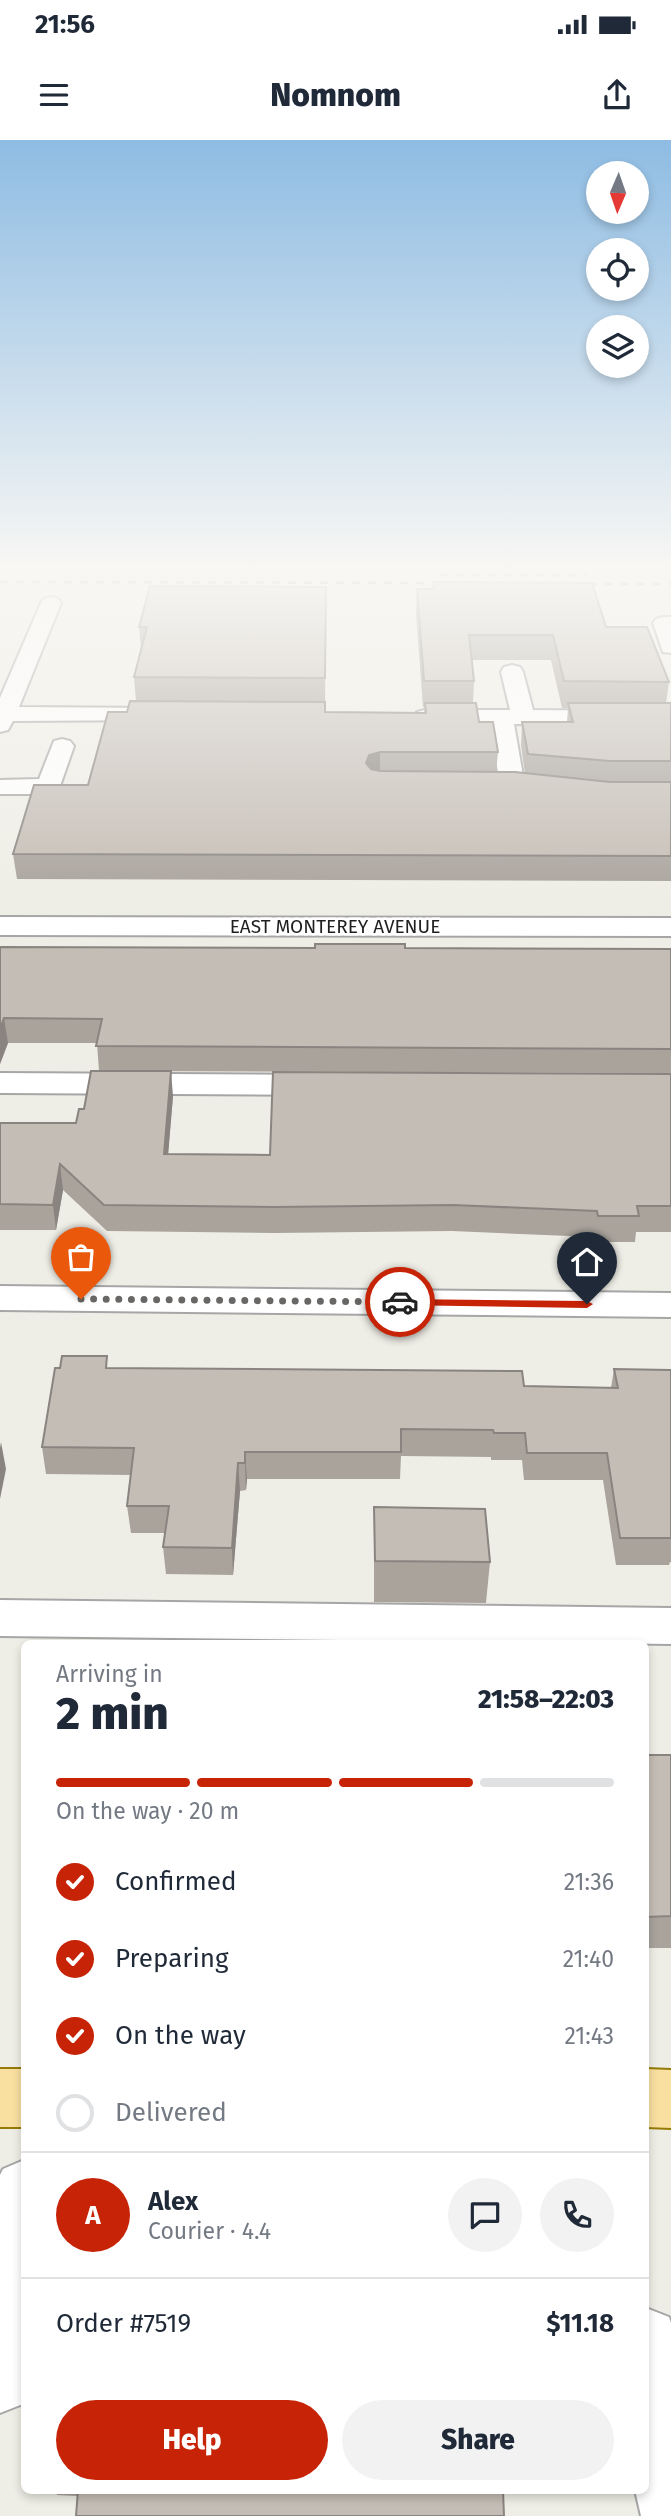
<!DOCTYPE html>
<meta charset="utf-8">
<style>
:root{--surface:#fff;--page:#f2f2f3;--text:#1f2937;--muted:#747a83;--line:#e0e1e3;--accent:#c72307}
body{margin:0;font-family:"Fira Sans",sans-serif;background:var(--page);color:var(--text);height:100vh;display:flex;flex-direction:column;font-size:26px;white-space:nowrap}
*{box-sizing:border-box;margin:0}
p{font-size:23px;color:var(--muted)}
.icon{flex:none;width:38px;height:38px;fill:none;stroke:currentColor;stroke-width:2;stroke-linecap:round;stroke-linejoin:round}
.map{position:relative;flex:1;overflow:hidden}
.drawer{position:absolute;left:21px;top:1500px;width:628px;height:854px;display:flex;flex-direction:column;background:var(--surface);border-radius:10px;box-shadow:0 4px 10px #0003}
.drawer>*{flex:none}
.needle{width:46px;rotate:182deg}
.buttons{position:absolute;left:586px;top:21px;display:grid;gap:14px}
.buttons a{display:grid;place-items:center;width:63px;height:63px;border-radius:50%;background:var(--surface);box-shadow:0 4px 10px #0003;font-size:35px}
.pin{position:absolute;display:grid;place-items:center;width:60px;height:60px;color:#fff;margin:-72px -30px;border-radius:50% 50% 50% 0;rotate:-45deg;box-shadow:0 0 7px #0007}
.pin .icon{rotate:45deg}
.courier{position:absolute;display:grid;place-items:center;width:70px;height:70px;margin:-35px;border:5px solid #c72307;border-radius:50%;background:#fff;color:#222;box-shadow:0 2px 9px #0007}
.summary em{font-style:normal;font-weight:800}
.summary div{display:flex;flex-direction:column-reverse}
.summary{display:flex;align-items:center;justify-content:space-between;height:119px;padding:0 35px}
h1{font-size:46px;font-weight:800;line-height:52px}
.bar{display:grid;grid-template-columns:repeat(4,1fr);gap:10px 7px;align-content:center;height:84px;padding:0 35px}
.bar i{height:9px;border-radius:5px;background:var(--line)}
.bar .selected{background:var(--accent)}
.bar p{grid-column:span 4}
.line{display:flex;align-items:center;gap:18px;padding:0 35px;border-top:2px solid var(--line)}
.line div{flex:1}
.round{display:grid;place-items:center;flex:none;width:74px;height:74px;border-radius:37px;background:var(--page)}
ol{padding:0 35px;list-style:none}
li{display:flex;align-items:center;gap:21px;height:77px}
li p{margin-inline-start:auto}
li .icon{padding:7px;border-radius:50%;background:var(--accent);color:#fff;stroke-width:4}
li:last-child{color:var(--muted)}
li i{width:38px;height:38px;border:4px solid var(--line);border-radius:50%}
.cta{display:flex;gap:14px;margin-top:auto;padding:14px 35px}
.cta a{flex:1;height:80px;border-radius:42px;background:var(--accent);color:#fff;font-size:28px;font-weight:800;line-height:80px;text-align:center}
.cta a+a{background:var(--page);color:var(--text)}
.status{display:flex;justify-content:space-between;align-items:center;height:49px;padding:0 35px;background:var(--surface);direction:ltr}
.status svg{height:19px;fill:currentColor}
header{display:flex;justify-content:space-between;align-items:center;height:91px;padding:0 35px;background:var(--surface);font-size:32px;font-weight:800}
.map>svg:first-child{display:block}
.lines{fill:none;stroke-linecap:round;stroke-linejoin:round}
.minor-casing{stroke:#a6a6a6;stroke-width:4}
.major-casing{stroke:#957b05;stroke-width:4}
.minor{fill:#fff;fill-rule:evenodd}
.major{fill:#f9e0a1;fill-rule:evenodd}
.rail{stroke:#6d6d6d;stroke-width:2.5;stroke-dasharray:8 8;stroke-linecap:butt}
.wall{fill:#a9a39c;fill-rule:evenodd}
.shaded-wall{fill:#89847f}
.building{fill:#c4bdb5;stroke:#89847f;stroke-width:2}
.route{fill:#c72307}
.done{stroke:#686765;stroke-width:7;stroke-dasharray:0 12.6}
.labels{text-anchor:middle;stroke-width:5;stroke-linejoin:round;paint-order:stroke}
.far-street-label{font-size:19px;fill:#1f1f1f;stroke:#fff}
</style>
<div class="status"><b>21:56</b><svg viewBox="0 0 49 12"><path d="M0 12V9h3v3zM5 12V6h3v6zM10 12V3h3v9zM15 12V0h3v12zM26 1h20v11H26zM47 4h2v5h-2z"/></svg></div>
<header><svg class="icon" aria-label="menu" viewBox="0 0 24 24"><path d="M4 6h16M4 12h16M4 18h16"/></svg>Nomnom<svg class="icon" aria-label="share" viewBox="0 0 24 24"><path d="M12 15V3M7 8l5-5 5 5M5 13v7h14v-7"/></svg></header>
<div class="map">
<svg width="671" height="2376" viewBox="0 0 671 2376">
<rect width="100%" height="100%" fill="#efeee6"/>
<g class="lines">
<g class="minor-casing">
<path id="minor" d="M 51,457 L 58,459 L 61,463 L 19,567 L 158,568 L 166,570 L 170,575 L 166,580 L 13,581 L 8,590 L 0,592 L 0,558 L 41,463 L 44,459 Z
M 663,477 L 671,477 L 671,513 L 663,512 L 653,483 L 656,479 Z
M 512,525 L 520,527 L 523,532 L 533,570 L 671,571 L 671,585 L 514,584 L 525,647 L 522,652 L 513,654 L 468,652 L 465,647 L 468,642 L 499,640 L 491,584 L 425,584 L 417,582 L 413,577 L 417,572 L 425,570 L 510,570 L 501,532 L 504,527 Z
M 62,599 L 70,601 L 74,606 L 59,649 L 38,654 L 0,654 L 0,640 L 39,639 L 54,601 Z
M 0,777 L 671,778 L 671,796 L 0,795 Z
M 0,933 L 326,935 L 337,938 L 342,945 L 337,952 L 326,955 L 0,953 Z
M 0,1146 L 671,1153 L 671,1177 L 0,1170 Z
M 0,1460 L 671,1468 L 671,1504 L 0,1496 Z
M 24,2020 L 24,2260 L 23,2264 L 0,2273 L 0,2035 L 3,2029 Z
M 646,2168 L 669,2177 L 671,2183 L 671,2376 L 641,2376 L 635,2350 L 646,2350 Z"/>
</g>
<g class="major-casing">
<path id="major" d="M 0,1929 L 24,1929 L 24,1987 L 0,1987 Z
M 646,1929 L 671,1930 L 671,1988 L 646,1987 Z"/>
</g>
<use href="#minor" class="minor"/>
<use href="#major" class="major"/>
<path class="rail" d="M 440,435 L 587,435
M 0,442 L 454,443
M 573,444 L 671,444"/>
</g>
<path class="wall" d="M 433,442 L 606,487 L 669,542 L 666,563 L 671,563 L 671,741 L 17,739 L 13,714 L 88,645 L 127,572 L 136,561 L 134,537 L 141,509 L 139,487 L 326,447 L 325,572 L 424,573 L 425,567 L 423,567 L 416,474 L 417,449 L 433,449 ZM 472,520 L 551,520 L 562,568 L 568,568 L 567,582 L 522,582 L 521,606 L 525,633 L 496,632 L 498,612 L 479,582 L 473,563 L 474,541 Z
M 0,807 L 671,809 L 671,933 L 99,931 L 97,903 L 8,903 L 0,924 Z
M 671,934 L 671,1092 L 636,1092 L 635,1102 L 594,1102 L 593,1097 L 452,1091 L 274,1093 L 107,1091 L 63,1050 L 56,1090 L 0,1090 L 0,983 L 76,983 L 84,969 L 173,956 L 168,1014 L 270,1015 Z
M 60,1228 L 109,1228 L 524,1246 L 611,1248 L 614,1229 L 671,1230 L 671,1422 L 670,1422 L 669,1425 L 616,1425 L 603,1340 L 524,1340 L 522,1320 L 491,1320 L 491,1317 L 401,1316 L 400,1339 L 247,1339 L 246,1350 L 240,1351 L 233,1435 L 166,1434 L 163,1407 L 165,1393 L 131,1393 L 127,1366 L 131,1335 L 46,1334 L 42,1307 Z
M 374,1367 L 490,1422 L 486,1463 L 374,1462 Z
M 646,1615 L 671,1615 L 671,1808 L 646,1808 Z
M 55,2350 L 503,2350 L 77,2356 L 57,2355 Z"/>
<path class="shaded-wall" d="M 380,612 L 380,636 L 369,640 L 366,623 L 369,615 Z
M 4,878 L 8,903 L 0,924 L 0,889 Z
M 171,931 L 173,956 L 166,1040 L 164,1014 Z
M 60,1024 L 63,1050 L 56,1090 L 53,1065 Z
M 1,1302 L 6,1329 L 0,1359 L 0,1308 Z
M 245,1312 L 247,1339 L 246,1350 L 245,1323 Z
M 238,1323 L 240,1351 L 233,1435 L 232,1408 Z"/>
<path class="building" d="M 433,442 L 592,443 L 606,487 L 647,487 L 669,542 L 564,541 L 553,495 L 469,495 L 474,541 L 424,541 L 417,449 L 434,449 Z
M 150,446 L 326,447 L 325,538 L 134,537 L 147,487 L 139,487 Z
M 130,561 L 325,562 L 325,572 L 426,573 L 425,563 L 476,563 L 479,582 L 493,582 L 498,612 L 380,612 L 369,615 L 366,623 L 371,629 L 380,631 L 515,632 L 610,642 L 671,642 L 671,716 L 13,714 L 34,645 L 88,645 L 108,572 L 127,572 Z
M 568,563 L 671,563 L 671,621 L 610,621 L 528,614 L 522,582 L 573,582 Z
M 315,804 L 405,804 L 405,808 L 671,809 L 671,909 L 96,906 L 102,879 L 4,878 L 0,889 L 0,807 L 315,808 Z
M 91,931 L 171,931 L 164,1014 L 270,1015 L 273,932 L 671,934 L 671,1066 L 637,1066 L 639,1076 L 598,1076 L 597,1071 L 453,1065 L 274,1067 L 104,1065 L 60,1024 L 53,1065 L 0,1064 L 0,983 L 76,983 L 79,969 L 84,969 Z
M 62,1216 L 107,1216 L 106,1228 L 522,1231 L 524,1246 L 618,1248 L 614,1229 L 671,1230 L 671,1398 L 620,1398 L 607,1313 L 527,1313 L 525,1293 L 494,1293 L 493,1290 L 401,1289 L 401,1312 L 245,1312 L 245,1323 L 238,1323 L 232,1408 L 163,1407 L 169,1366 L 127,1366 L 134,1308 L 42,1307 L 55,1228 L 60,1228 Z
M 374,1367 L 485,1369 L 490,1422 L 375,1421 Z
M 646,1615 L 671,1615 L 671,1776 L 646,1777 Z
M 78,2350 L 503,2350 L 504,2376 L 76,2376 Z"/>
<linearGradient id="sky" x2="0" y2="1"><stop stop-color="#8ebce3"/><stop offset="0.56" stop-color="#f8f7f4"/><stop offset="1" stop-color="#f8f7f4" stop-opacity="0"/></linearGradient>
<rect width="671" height="763" fill="url(#sky)"/>
<path class="route" d="M 400,1159 L 587,1161 L 593,1164 L 587,1168 L 396,1165 L 394,1162 Z"/>
<g class="lines">
<path class="done" d="M 81,1159 L 400,1162"/>
</g>
<g class="labels">
<g class="far-street-label">
<text x="335" y="793">EAST MONTEREY AVENUE</text>
</g>
</g>
</svg>
<div class="buttons">
<a><svg class="needle" viewBox="-14 -14 28 28"><path d="M0-13l5 13h-10z" fill="#e53935"/><path d="M0 13l5-13h-10z" fill="#747a83"/></svg></a>
<a><svg class="icon" aria-label="locate" viewBox="0 0 24 24"><circle cx="12" cy="12" r="6"/><path d="M12 2v4M12 18v4M2 12h4M18 12h4"/></svg></a>
<a><svg class="icon" aria-label="layers" viewBox="0 0 24 24"><path d="M12 4l9 5-9 5-9-5zM3 14l9 5 9-5"/></svg></a>
</div>
<div class="pin" style="left:81px;top:1159px;background:#ea580c"><svg class="icon" aria-label="bag" viewBox="0 0 24 24"><path d="M5 8h14l-1 12H6zM9 8a3 3 0 0 1 6 0"/></svg></div>
<div class="pin" style="left:587px;top:1164px;background:#1f2937"><svg class="icon" aria-label="home" viewBox="0 0 24 24"><path d="M3 11l9-7 9 7M6 9v11h12V9"/></svg></div>
<div class="courier" style="left:400px;top:1162px"><svg class="icon" aria-label="car" viewBox="0 0 24 24"><path d="M5 17H2v-5l4-1 3-4h7l3 4 3 1v5h-3M9 17h6M6 11h13"/><circle cx="7" cy="17" r="2"/><circle cx="17" cy="17" r="2"/></svg></div>
<section class="drawer">
<div class="summary"><div><h1>2 min</h1><p>Arriving in</p></div><em>21:58–22:03</em></div>
<div class="bar"><i class="selected"></i><i class="selected"></i><i class="selected"></i><i></i><p>On the way · 20 m</p></div>
<ol>
<li><svg class="icon" aria-label="check" viewBox="0 0 24 24"><path d="M5 12l5 5 9-10"/></svg>Confirmed<p>21:36</p></li>
<li><svg class="icon" aria-label="check" viewBox="0 0 24 24"><path d="M5 12l5 5 9-10"/></svg>Preparing<p>21:40</p></li>
<li><svg class="icon" aria-label="check" viewBox="0 0 24 24"><path d="M5 12l5 5 9-10"/></svg>On the way<p>21:43</p></li>
<li><i></i>Delivered</li>
</ol>
<div class="line" style="height:126px"><b class="round" style="background:var(--accent);color:#fff">A</b><div><b>Alex</b><p>Courier · 4.4</p></div><a class="round"><svg class="icon" aria-label="chat" viewBox="0 0 24 24"><path d="M4 5h16v11H9l-5 4z"/></svg></a><a class="round"><svg class="icon" aria-label="phone" viewBox="0 0 24 24"><path d="M5 4h4l2 5-3 2q2 4 5 5l2-3 5 2v4C11 20 4 13 5 4z"/></svg></a></div>
<div class="line" style="height:91px"><div>Order #7519</div><b>$11.18</b></div>
<div class="cta"><a>Help</a><a>Share</a></div>
</section>
</div>
